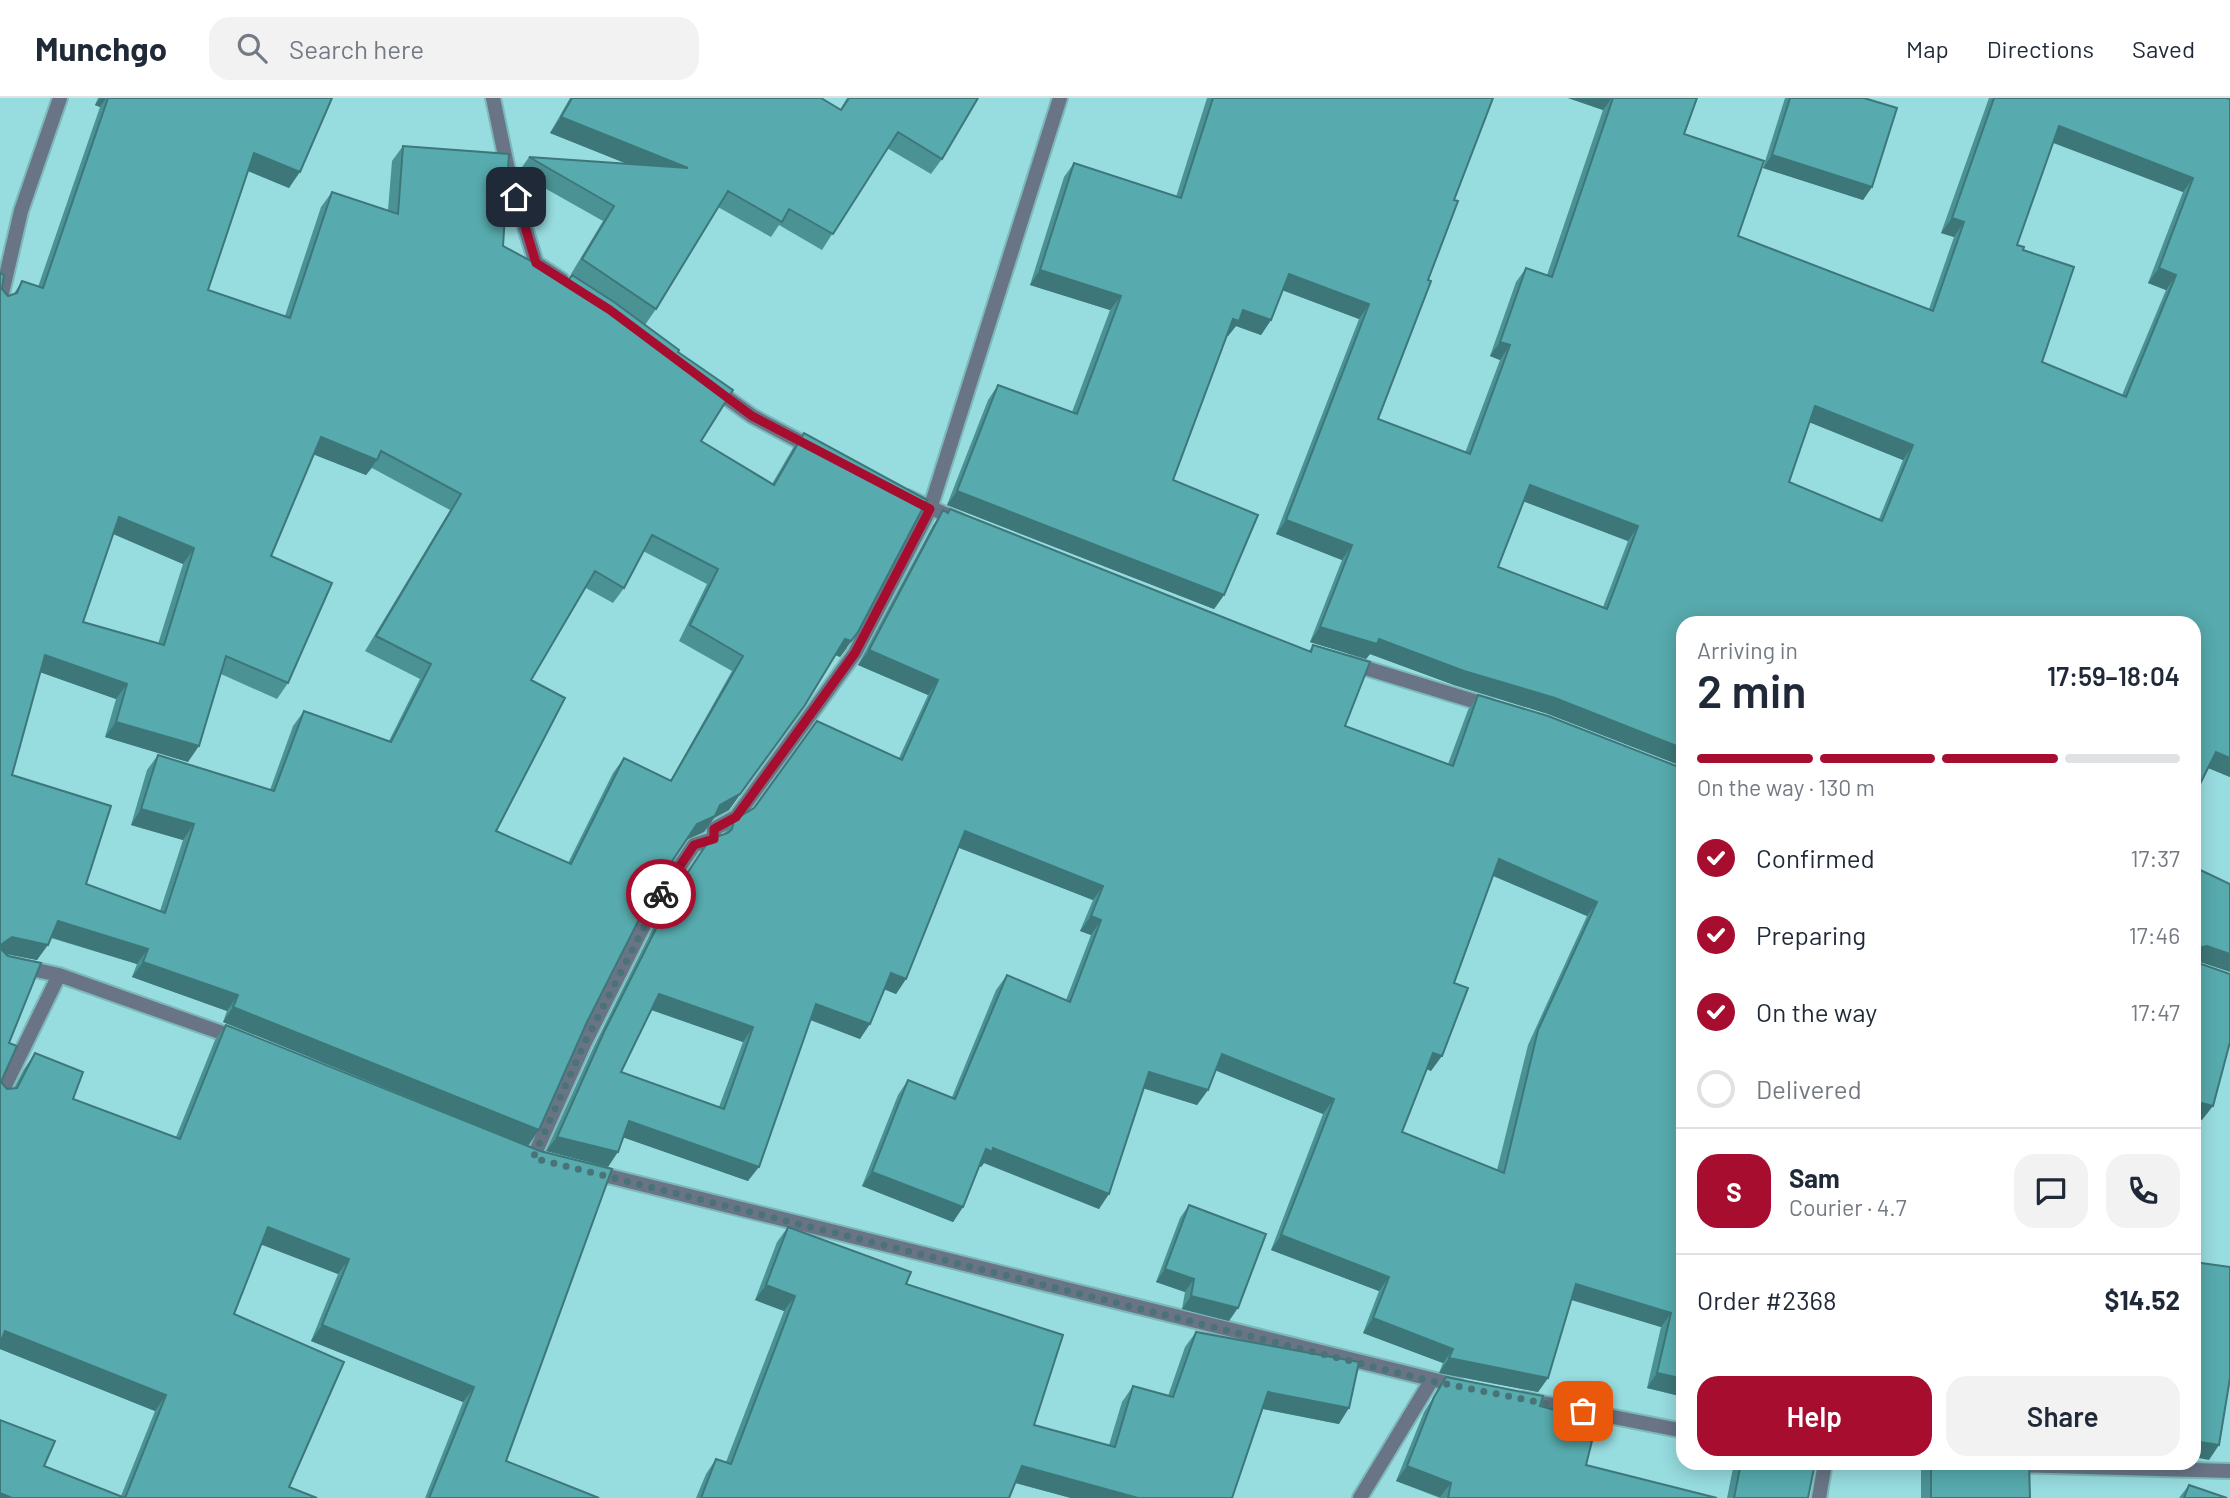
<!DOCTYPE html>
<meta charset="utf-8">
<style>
:root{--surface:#fff;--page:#f2f2f3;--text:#1f2937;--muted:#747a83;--line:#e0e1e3;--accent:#a70d2e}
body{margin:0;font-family:Barlow,sans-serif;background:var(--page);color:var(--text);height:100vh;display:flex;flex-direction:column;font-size:26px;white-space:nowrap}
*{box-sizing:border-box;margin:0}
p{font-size:23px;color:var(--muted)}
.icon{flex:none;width:38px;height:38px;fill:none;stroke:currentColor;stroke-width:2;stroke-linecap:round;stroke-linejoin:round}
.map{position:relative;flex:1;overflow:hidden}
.side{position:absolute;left:1676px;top:518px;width:525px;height:854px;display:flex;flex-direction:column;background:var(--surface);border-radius:21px;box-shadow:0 4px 18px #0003}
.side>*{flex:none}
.pin{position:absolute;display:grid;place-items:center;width:60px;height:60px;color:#fff;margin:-30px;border-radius:14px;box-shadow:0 4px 10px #0006}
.courier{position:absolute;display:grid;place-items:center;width:70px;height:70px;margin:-35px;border:5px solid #a70d2e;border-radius:50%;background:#fff;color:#222;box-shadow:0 2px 9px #0007}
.head em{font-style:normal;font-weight:600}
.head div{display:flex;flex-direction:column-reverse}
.head{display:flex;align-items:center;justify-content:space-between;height:119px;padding:0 21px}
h1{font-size:46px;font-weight:600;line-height:52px}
.bar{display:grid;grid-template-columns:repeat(4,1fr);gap:10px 7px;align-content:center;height:84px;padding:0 21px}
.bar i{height:9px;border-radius:5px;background:var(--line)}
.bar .selected{background:var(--accent)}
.bar p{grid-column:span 4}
.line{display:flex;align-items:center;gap:18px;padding:0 21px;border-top:2px solid var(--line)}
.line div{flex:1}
.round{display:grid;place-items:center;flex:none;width:74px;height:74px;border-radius:21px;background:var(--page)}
ol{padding:0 21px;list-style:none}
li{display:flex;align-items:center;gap:21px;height:77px}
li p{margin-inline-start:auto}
li .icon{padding:7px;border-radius:50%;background:var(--accent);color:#fff;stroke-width:4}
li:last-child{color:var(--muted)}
li i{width:38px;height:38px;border:4px solid var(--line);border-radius:50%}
.cta{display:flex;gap:14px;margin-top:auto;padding:14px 21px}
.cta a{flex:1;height:80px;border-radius:21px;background:var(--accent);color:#fff;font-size:28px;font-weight:600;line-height:80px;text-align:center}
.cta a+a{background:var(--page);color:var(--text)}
header{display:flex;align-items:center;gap:42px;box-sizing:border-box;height:98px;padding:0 35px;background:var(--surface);border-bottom:2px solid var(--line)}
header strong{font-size:33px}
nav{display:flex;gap:38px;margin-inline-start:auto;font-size:24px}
.search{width:490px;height:63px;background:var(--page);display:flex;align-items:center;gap:18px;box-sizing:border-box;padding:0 24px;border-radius:21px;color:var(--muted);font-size:26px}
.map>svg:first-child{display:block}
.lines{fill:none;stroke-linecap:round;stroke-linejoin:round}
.street-casing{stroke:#7db9bb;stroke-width:18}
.street{stroke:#697586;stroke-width:14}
.wall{fill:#4b9295;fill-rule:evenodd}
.shaded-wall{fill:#3d7779}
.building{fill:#57aaad;stroke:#3d7779;stroke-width:2;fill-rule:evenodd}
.done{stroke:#497376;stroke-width:7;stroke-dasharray:0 12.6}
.route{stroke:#a70d2e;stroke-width:9}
</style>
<header>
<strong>Munchgo</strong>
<div class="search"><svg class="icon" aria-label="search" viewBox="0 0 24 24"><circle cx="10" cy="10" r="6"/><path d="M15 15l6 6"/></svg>Search here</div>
<nav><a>Map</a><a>Directions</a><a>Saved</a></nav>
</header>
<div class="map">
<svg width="2230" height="1400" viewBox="0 0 2230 1400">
<rect width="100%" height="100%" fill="#97dcdf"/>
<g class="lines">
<g class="street-casing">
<path id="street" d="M 493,0 L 509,77 L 536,165 L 562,182
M 0,204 L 21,113 L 60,0
M 712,289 L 752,318 L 814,351
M 907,399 L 958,422
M 1349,565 L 1490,608
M 0,864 L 59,877 L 239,941
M 0,998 L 59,877
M 533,1060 L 585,944 L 655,805 L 694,747 L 714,741 L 714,731 L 736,719 L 855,555 L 930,411 L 1060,0
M 592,1074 L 1459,1288
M 1523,1301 L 1684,1333
M 2011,1367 L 2230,1373
M 1360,1400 L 1431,1283
M 1819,1400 L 1825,1365"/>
</g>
<use href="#street" class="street"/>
</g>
<path class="wall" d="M 98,0 L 332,0 L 289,90 L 248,73 L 208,192 L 285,218 L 321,109 L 332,94 L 388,112 L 392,63 L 403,48 L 503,148 L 568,183 L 578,181 L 571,176 L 603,123 L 518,75 L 529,59 L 628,66 L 550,35 L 570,0 L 821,0 L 840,12 L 847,0 L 978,0 L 942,61 L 931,76 L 887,50 L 822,152 L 779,127 L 771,139 L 718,109 L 656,211 L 645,227 L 678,254 L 701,343 L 772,386 L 793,350 L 804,335 L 847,550 L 840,559 L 835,557 L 729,712 L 714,720 L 704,734 L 687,741 L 658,784 L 587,924 L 528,1048 L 223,924 L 227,913 L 132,879 L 137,866 L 51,840 L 37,862 L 6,856 L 9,945 L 1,984 L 7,991 L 14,990 L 24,971 L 35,955 L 73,1001 L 176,1039 L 215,942 L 226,927 L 540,1053 L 506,1363 L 599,1400 L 425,1400 L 463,1304 L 311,1243 L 338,1176 L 262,1146 L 234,1216 L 289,1389 L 317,1400 L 0,1400 L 44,1368 L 121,1398 L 155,1313 L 0,1251 L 2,191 L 8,198 L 13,197 L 22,183 L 38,189 L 100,9 L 95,7 ZM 313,356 L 366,377 L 372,370 L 450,412 L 365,553 L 420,581 L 389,643 L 304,613 L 293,628 L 270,692 L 158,657 L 147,672 L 131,727 L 183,742 L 160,813 L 86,786 L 12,677 L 40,574 L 116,601 L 105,639 L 188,664 L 221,576 L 277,601 L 288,585 L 271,458 ZM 113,436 L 183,466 L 158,546 L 83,524 ZM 643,453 L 707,486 L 679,543 L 732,573 L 670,683 L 624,660 L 613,675 L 568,765 L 496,733 L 531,582 L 586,490 L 613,505 L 624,490 Z
M 1207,0 L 1493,0 L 1454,102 L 1428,182 L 1378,321 L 1465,355 L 1500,262 L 1490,258 L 1516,184 L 1526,170 L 1547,177 L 1603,12 L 1568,0 L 1697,0 L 1684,36 L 1738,138 L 1929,211 L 1954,139 L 1941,135 L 1989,0 L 2226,0 L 2230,1 L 2230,679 L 2208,670 L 1545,615 L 1454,587 L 1370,556 L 1366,561 L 1310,544 L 1342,462 L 1276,436 L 1359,221 L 1283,192 L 1271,222 L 1261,237 L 1236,228 L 1228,238 L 1227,237 L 1173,382 L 1224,497 L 1214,511 L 947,407 L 988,302 L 998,287 L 1072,314 L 1110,212 L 1030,187 L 1064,79 L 1074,65 L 1176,99 ZM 2053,44 L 2183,94 L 2148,185 L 2166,192 L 2122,297 L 2042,264 L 2023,152 L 2017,147 ZM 1809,324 L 1903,362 L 1879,421 L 1789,384 ZM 1523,403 L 1628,443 L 1603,509 L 1498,469 Z
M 1785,0 L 1864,0 L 1872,89 L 1863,102 L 1763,70 Z
M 950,411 L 1309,553 L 1313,547 L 1345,628 L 1448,666 L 1468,612 L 1478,597 L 1684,671 L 1684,1299 L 1647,1290 L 1661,1229 L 1571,1202 L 1548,1280 L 1538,1294 L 1439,1275 L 1443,1265 L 1363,1235 L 1379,1193 L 1271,1152 L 1323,1016 L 1216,972 L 1208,992 L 1197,1007 L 1144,990 L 1099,1111 L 984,1065 L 981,1069 L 979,1068 L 963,1109 L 953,1124 L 862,1088 L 898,997 L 908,982 L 952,999 L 996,892 L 1007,877 L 1066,902 L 1091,837 L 1080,833 L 1093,802 L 958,749 L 906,881 L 896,896 L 884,891 L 860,941 L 810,922 L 748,1083 L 624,1039 L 608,1069 L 546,1053 L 594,948 L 663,810 L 710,741 L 724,736 L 734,722 L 899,660 L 928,597 L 858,567 L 933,427 L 943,412 L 947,415 ZM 1493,778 L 1587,818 L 1528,947 L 1497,1072 L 1402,1034 L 1427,971 L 1431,973 L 1454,885 ZM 651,912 L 743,944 L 719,1009 L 621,974 Z
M 1189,1107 L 1229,1223 L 1182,1211 L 1185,1194 L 1156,1184 L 1180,1120 Z
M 788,1129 L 906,1186 L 1034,1327 L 1109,1347 L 1122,1304 L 1133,1288 L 1168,1298 L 1185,1249 L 1196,1234 L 1339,1326 L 1263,1311 L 1232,1400 L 1071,1400 L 1015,1385 L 1009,1400 L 696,1400 L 706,1376 L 716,1361 L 726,1364 L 784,1213 L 755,1202 L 777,1144 Z
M 1446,1279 L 1540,1308 L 1586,1367 L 1717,1400 L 1440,1400 L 1396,1383 L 1424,1314 Z
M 1734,1365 L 1815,1365 L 1808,1400 L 1727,1400 Z
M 1921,1365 L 2029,1365 L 2030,1400 L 1921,1400 Z
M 2189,1387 L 2227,1400 L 2179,1400 Z"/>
<path class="shaded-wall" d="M 100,0 L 106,0 L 100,9 L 95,7 Z
M 1568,0 L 1612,0 L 1603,12 Z
M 561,19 L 688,70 L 677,86 L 550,35 Z
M 2059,28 L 2193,80 L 2183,94 L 2048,43 Z
M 254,55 L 300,74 L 289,90 L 243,71 Z
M 1772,57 L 1872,89 L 1863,102 L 1763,70 Z
M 1952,120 L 1964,124 L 1954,139 L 1941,135 Z
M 2159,170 L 2176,177 L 2166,192 L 2148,185 Z
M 1040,172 L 1121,198 L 1110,212 L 1030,187 Z
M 1289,176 L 1369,206 L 1359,221 L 1279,191 Z
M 1243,212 L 1271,222 L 1261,237 L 1236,228 L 1228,238 L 1223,236 L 1233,221 Z
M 1500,244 L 1510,247 L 1500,262 L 1490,258 Z
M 1815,308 L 1913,347 L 1903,362 L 1804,322 Z
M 321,339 L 377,362 L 366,377 L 310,355 Z
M 1530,387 L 1638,428 L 1628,443 L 1520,402 Z
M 957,393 L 1224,497 L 1214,511 L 947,407 Z
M 119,419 L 194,450 L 183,466 L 109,434 Z
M 1286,422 L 1352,447 L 1342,462 L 1276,436 Z
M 1320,529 L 1379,541 L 1555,600 L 1684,651 L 1684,669 L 1545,615 L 1454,587 L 1370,556 L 1366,561 L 1310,544 Z
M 858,534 L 840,559 L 834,556 L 845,541 Z
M 869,552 L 938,582 L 928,597 L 858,567 Z
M 45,557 L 127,586 L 116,601 L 34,572 Z
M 805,607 L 729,712 L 714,720 L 704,734 L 686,742 L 697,726 L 720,707 Z
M 116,624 L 199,648 L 188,664 L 105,639 Z
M 2216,654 L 2230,660 L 2230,679 L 2206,669 Z
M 141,711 L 194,726 L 183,742 L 131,727 Z
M 965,733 L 1103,788 L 1093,802 L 954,748 Z
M 1499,761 L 1597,804 L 1587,818 L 1489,776 Z
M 1091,818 L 1101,822 L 1091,837 L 1080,833 Z
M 58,823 L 148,851 L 137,866 L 47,838 Z
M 12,839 L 48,847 L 37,862 L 1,855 L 2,846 Z
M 2207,848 L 2230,856 L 2230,874 L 2197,863 L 2194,855 L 2198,850 Z
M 143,864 L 238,897 L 227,913 L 132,879 Z
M 891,875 L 906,881 L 896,896 L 881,890 Z
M 659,896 L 753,929 L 743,944 L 649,911 Z
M 816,906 L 870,926 L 860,941 L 806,920 Z
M 233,909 L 539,1032 L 528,1048 L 223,924 Z
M 1433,955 L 1442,958 L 1431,973 L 1423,969 Z
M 1222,956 L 1334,1001 L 1323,1016 L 1212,971 Z
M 1149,974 L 1208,992 L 1197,1007 L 1139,989 Z
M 2194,1003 L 2213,1008 L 2202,1022 L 2194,1020 Z
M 629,1023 L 759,1069 L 748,1083 L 619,1038 Z
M 557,1039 L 618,1054 L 608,1069 L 546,1053 Z
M 993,1050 L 1109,1096 L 1099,1111 L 984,1065 L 981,1069 L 975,1066 L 986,1051 Z
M 872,1074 L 963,1109 L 953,1124 L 862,1088 Z
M 268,1129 L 349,1161 L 338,1176 L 257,1145 Z
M 1281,1137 L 1389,1179 L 1379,1193 L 1271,1152 Z
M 1165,1171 L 1194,1181 L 1185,1194 L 1156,1184 Z
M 1576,1186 L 1671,1215 L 1661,1229 L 1566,1200 Z
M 766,1187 L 795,1198 L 784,1213 L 755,1202 Z
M 1191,1198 L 1238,1210 L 1229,1223 L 1182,1211 Z
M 1373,1220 L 1453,1251 L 1443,1265 L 1363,1235 Z
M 322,1227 L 474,1289 L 463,1304 L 311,1243 Z
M 5,1233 L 166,1297 L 155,1313 L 0,1251 L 0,1241 Z
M 1449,1260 L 1548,1280 L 1538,1294 L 1439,1275 Z
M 1657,1275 L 1684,1281 L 1684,1299 L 1647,1290 Z
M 1268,1294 L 1349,1310 L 1339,1326 L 1258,1310 Z
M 2194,1343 L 2219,1347 L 2209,1362 L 2194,1359 Z
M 1022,1368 L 1138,1400 L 1071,1400 L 1012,1384 Z
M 1407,1368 L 1451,1385 L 1440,1399 L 1396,1383 Z
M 0,1395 L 12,1400 L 0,1400 Z"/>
<path class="building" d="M 108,0 L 332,0 L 300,74 L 254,55 L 208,192 L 290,220 L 332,94 L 398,116 L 403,48 L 509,56 L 503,148 L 568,183 L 572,177 L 614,204 L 679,252 L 678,254 L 733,292 L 701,343 L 774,387 L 804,335 L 927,402 L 858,534 L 851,543 L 845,541 L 805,607 L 740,696 L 720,707 L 715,718 L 697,726 L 658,784 L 587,924 L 539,1032 L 233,909 L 238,897 L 143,864 L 148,851 L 58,823 L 48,847 L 12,839 L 2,846 L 2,852 L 8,858 L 41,865 L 9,945 L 17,948 L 1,984 L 7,991 L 17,990 L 35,955 L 83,974 L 73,1001 L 180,1041 L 226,927 L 540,1053 L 612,1071 L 506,1363 L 599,1400 L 429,1400 L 474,1289 L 322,1227 L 349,1161 L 268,1129 L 234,1216 L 344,1264 L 289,1389 L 317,1400 L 12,1400 L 0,1395 L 0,1322 L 55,1343 L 44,1368 L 125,1400 L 166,1297 L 5,1233 L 0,1245 L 0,175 L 4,177 L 2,191 L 8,198 L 17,195 L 22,183 L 43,190 ZM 321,339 L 377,362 L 381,353 L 461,396 L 376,538 L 431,566 L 391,644 L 304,613 L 274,693 L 158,657 L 141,711 L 194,726 L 165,815 L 86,786 L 111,708 L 12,677 L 45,557 L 127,586 L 116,624 L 199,648 L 226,558 L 288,585 L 332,485 L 271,458 ZM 119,419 L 194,450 L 164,547 L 83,524 ZM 652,437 L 718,471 L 690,527 L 743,558 L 671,683 L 624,660 L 571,766 L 496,733 L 565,600 L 531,582 L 595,473 L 624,490 Z
M 572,0 L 821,0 L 841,12 L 849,0 L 978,0 L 942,61 L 898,34 L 833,136 L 789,111 L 782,124 L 728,93 L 656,211 L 582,161 L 614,108 L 529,59 L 688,70 L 561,19 Z
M 1213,0 L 1493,0 L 1454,102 L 1458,103 L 1428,182 L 1431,183 L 1378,321 L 1470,356 L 1510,247 L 1500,244 L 1526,170 L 1552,179 L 1613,0 L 1697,0 L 1684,36 L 1764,63 L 1738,138 L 1933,213 L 1964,124 L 1952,120 L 1994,0 L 2226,0 L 2230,1 L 2230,660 L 2216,654 L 2194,698 L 2194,525 L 1684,525 L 1684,651 L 1555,600 L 1464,573 L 1379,541 L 1377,546 L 1320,529 L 1352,447 L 1286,422 L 1369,206 L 1289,176 L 1271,222 L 1243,212 L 1239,223 L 1233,221 L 1173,382 L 1258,417 L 1224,497 L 957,393 L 998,287 L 1077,316 L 1121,198 L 1040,172 L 1074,65 L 1181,100 ZM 2059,28 L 2193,80 L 2159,170 L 2176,177 L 2126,299 L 2042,264 L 2074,169 L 2023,152 L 2024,149 L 2017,147 ZM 1815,308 L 1913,347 L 1882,423 L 1789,384 ZM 1530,387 L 1638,428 L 1607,511 L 1498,469 Z
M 1790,0 L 1864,0 L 1897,10 L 1872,89 L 1772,57 Z
M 950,411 L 1311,554 L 1313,547 L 1370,564 L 1345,628 L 1453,668 L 1478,597 L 1548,618 L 1684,671 L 1684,1281 L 1657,1275 L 1671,1215 L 1576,1186 L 1548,1280 L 1449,1260 L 1453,1251 L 1373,1220 L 1389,1179 L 1281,1137 L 1334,1001 L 1222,956 L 1208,992 L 1149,974 L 1109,1096 L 993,1050 L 992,1054 L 986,1051 L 963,1109 L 872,1074 L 908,982 L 955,1001 L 1007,877 L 1070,904 L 1101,822 L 1091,818 L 1103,788 L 965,733 L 906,881 L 891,875 L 870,926 L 816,906 L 759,1069 L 629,1023 L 618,1054 L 557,1039 L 604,934 L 674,795 L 710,741 L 728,735 L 732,731 L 734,722 L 754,710 L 817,623 L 902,662 L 938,582 L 869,552 L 943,412 L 948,415 ZM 1499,761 L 1597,804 L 1538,932 L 1504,1075 L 1402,1034 L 1433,955 L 1442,958 L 1468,890 L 1454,885 ZM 659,896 L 753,929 L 724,1011 L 621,974 Z
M 2194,769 L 2230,786 L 2230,856 L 2207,848 L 2198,850 L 2195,855 L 2201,866 L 2230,876 L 2230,944 L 2213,1008 L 2194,1003 Z
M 1189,1107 L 1266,1136 L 1238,1210 L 1191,1198 L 1194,1181 L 1165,1171 Z
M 788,1129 L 911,1174 L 906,1186 L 1063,1237 L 1034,1327 L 1115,1349 L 1133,1288 L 1173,1299 L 1196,1234 L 1359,1264 L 1349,1310 L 1268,1294 L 1232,1400 L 1138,1400 L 1022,1368 L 1009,1400 L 701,1400 L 716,1361 L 731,1366 L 795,1198 L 766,1187 Z
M 2194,1164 L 2230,1169 L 2230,1280 L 2219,1347 L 2194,1343 Z
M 1446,1279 L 1543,1298 L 1540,1308 L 1597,1323 L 1586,1367 L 1717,1400 L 1448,1400 L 1451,1385 L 1407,1368 L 1434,1299 Z
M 1741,1365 L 1815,1365 L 1808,1400 L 1734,1400 Z
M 1931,1365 L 2029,1365 L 2030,1400 L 1931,1400 Z
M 2189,1387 L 2227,1400 L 2184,1400 Z"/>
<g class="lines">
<path class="done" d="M 661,796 L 585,944 L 533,1060 L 1431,1283 L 1583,1313"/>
<path class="route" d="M 516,99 L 536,165 L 610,212 L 752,318 L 930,411 L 855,555 L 736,719 L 714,731 L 714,741 L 694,747 L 661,796"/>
</g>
</svg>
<div class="pin" style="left:1583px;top:1313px;background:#ea580c"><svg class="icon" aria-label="bag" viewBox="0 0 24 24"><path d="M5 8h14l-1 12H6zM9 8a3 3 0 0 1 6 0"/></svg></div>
<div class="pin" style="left:516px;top:99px;background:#1f2937"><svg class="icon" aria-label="home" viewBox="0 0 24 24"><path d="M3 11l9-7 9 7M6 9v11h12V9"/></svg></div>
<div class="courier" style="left:661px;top:796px"><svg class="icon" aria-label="bike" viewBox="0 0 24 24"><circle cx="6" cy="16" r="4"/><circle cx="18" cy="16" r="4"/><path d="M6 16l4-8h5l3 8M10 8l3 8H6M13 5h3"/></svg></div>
<section class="side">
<div class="head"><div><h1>2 min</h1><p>Arriving in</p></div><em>17:59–18:04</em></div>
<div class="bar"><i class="selected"></i><i class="selected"></i><i class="selected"></i><i></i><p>On the way · 130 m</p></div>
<ol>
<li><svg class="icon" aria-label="check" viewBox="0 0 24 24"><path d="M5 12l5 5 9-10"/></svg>Confirmed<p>17:37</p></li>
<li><svg class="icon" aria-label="check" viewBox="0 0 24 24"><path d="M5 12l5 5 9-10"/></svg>Preparing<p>17:46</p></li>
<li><svg class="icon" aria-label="check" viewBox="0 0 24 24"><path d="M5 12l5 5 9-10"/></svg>On the way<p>17:47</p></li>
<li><i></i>Delivered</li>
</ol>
<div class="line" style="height:126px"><b class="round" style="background:var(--accent);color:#fff">S</b><div><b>Sam</b><p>Courier · 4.7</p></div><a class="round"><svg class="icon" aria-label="chat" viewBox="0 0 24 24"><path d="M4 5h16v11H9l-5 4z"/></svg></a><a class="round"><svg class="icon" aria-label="phone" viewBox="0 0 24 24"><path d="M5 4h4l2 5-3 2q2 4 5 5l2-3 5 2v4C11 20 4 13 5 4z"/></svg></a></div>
<div class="line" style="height:91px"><div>Order #2368</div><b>$14.52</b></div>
<div class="cta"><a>Help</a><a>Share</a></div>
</section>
</div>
